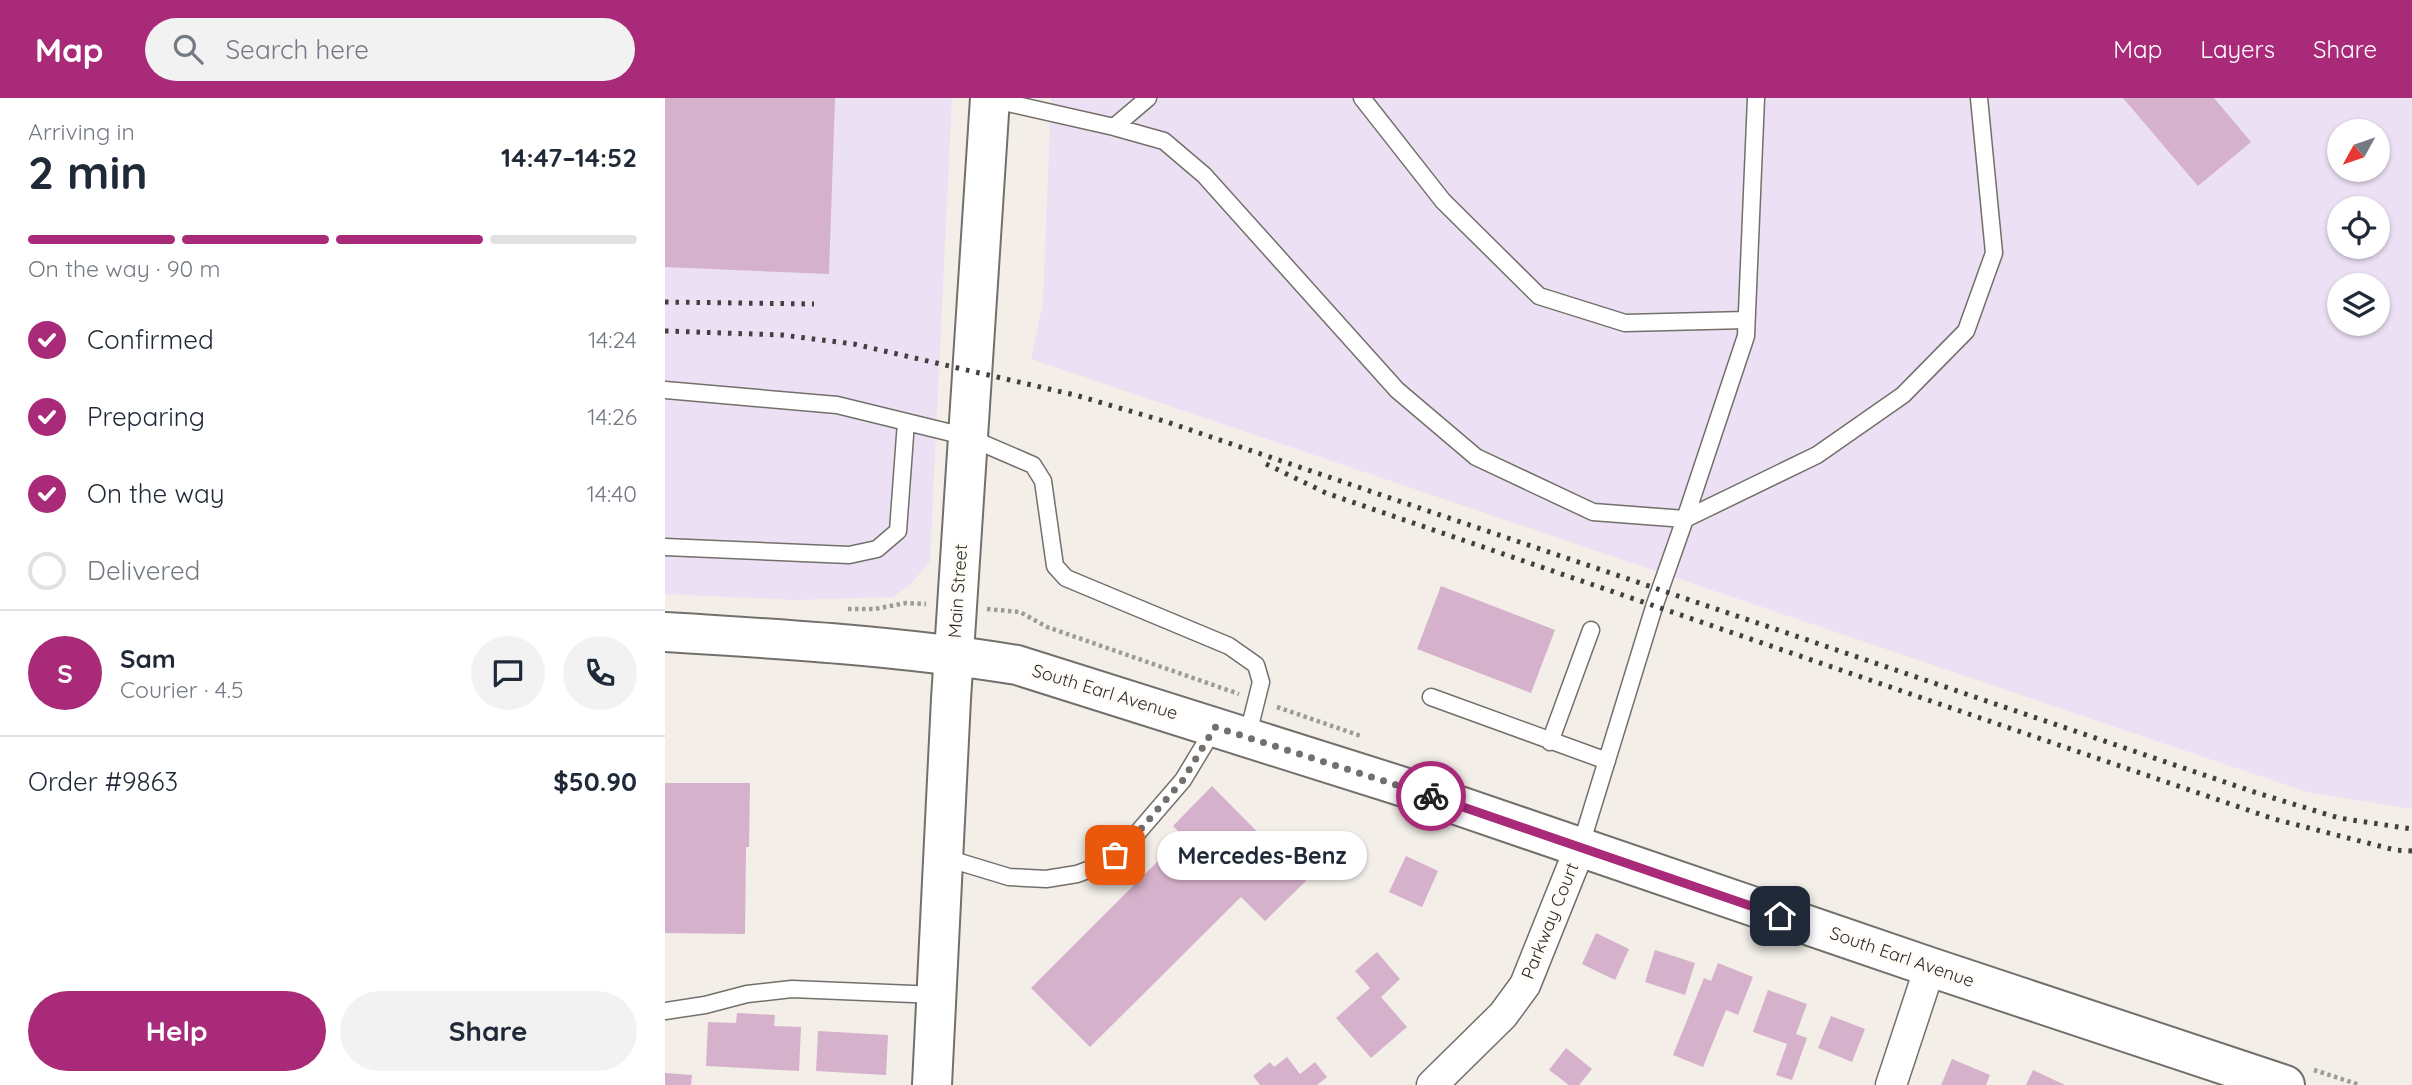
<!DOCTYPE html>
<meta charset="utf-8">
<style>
:root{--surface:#fff;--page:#f2f2f3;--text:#1f2937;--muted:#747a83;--line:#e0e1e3;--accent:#a92a79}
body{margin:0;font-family:Quicksand,sans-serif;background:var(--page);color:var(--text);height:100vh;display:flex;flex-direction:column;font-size:26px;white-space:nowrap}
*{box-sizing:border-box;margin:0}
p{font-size:23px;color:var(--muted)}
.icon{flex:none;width:38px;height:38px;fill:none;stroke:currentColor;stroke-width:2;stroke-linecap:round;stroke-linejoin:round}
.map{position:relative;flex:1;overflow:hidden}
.side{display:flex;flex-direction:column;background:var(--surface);width:665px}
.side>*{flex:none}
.needle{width:46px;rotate:230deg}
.fabs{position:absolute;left:1662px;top:21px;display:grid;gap:14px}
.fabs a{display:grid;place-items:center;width:63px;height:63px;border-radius:50%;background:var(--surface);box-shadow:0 2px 5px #0004;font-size:35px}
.pin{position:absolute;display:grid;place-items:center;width:60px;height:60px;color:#fff;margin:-30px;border-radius:14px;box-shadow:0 4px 10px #0006}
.courier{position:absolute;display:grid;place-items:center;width:70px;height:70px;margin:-35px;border:5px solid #a92a79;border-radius:50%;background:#fff;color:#222;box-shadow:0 2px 9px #0007}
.bubble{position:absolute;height:49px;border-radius:24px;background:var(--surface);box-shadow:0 2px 5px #0004;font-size:23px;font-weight:700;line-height:49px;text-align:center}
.headline em{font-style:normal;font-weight:700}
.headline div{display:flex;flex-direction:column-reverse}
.headline{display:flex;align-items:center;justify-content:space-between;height:119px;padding:0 28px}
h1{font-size:46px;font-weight:700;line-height:52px}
.bar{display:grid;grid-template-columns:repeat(4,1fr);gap:10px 7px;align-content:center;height:84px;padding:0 28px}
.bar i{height:9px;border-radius:5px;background:var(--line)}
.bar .current{background:var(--accent)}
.bar p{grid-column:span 4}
.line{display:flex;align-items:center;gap:18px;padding:0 28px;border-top:2px solid var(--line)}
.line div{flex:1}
.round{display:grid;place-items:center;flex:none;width:74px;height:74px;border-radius:37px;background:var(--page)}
ol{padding:0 28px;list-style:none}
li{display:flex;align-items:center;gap:21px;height:77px}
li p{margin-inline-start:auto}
li .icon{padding:7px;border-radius:50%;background:var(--accent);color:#fff;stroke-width:4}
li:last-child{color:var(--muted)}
li i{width:38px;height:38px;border:4px solid var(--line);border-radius:50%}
.primary-button{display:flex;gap:14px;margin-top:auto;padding:14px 28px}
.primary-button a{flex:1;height:80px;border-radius:42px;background:var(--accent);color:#fff;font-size:28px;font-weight:700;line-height:80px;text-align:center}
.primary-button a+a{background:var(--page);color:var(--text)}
header{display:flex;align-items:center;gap:42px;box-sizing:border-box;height:98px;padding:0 35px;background:var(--accent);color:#fff}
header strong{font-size:33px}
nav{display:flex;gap:38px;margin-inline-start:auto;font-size:24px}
.search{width:490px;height:63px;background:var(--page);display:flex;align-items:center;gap:18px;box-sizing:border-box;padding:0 24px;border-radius:38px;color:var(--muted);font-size:26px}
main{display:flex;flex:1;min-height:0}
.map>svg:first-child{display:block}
.industrial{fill:#ece0f4;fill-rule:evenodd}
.building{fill:#d6b1cb}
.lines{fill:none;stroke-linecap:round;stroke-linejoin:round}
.service-casing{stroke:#736f6a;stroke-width:19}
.minor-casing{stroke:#736f6a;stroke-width:33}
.tertiary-casing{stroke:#736f6a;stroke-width:42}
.secondary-casing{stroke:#736f6a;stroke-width:42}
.path{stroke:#9e9a96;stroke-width:4.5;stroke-dasharray:3.5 3.5;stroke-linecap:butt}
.service{stroke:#fff;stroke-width:16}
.minor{stroke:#fff;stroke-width:30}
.tertiary{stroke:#fff;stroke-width:38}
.secondary{stroke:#fff;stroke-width:38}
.rail{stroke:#42403e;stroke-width:5;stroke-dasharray:3.5 7;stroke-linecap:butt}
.done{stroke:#726f6c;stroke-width:7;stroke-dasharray:0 12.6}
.route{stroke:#a92a79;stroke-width:9}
.labels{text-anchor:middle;stroke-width:6;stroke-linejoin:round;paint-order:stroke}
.street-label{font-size:18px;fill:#2d2b29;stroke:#fffcf8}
</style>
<header>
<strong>Map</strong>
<div class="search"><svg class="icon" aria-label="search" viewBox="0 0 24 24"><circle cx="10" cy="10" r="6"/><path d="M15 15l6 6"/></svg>Search here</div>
<nav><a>Map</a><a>Layers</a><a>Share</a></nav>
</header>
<main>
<section class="side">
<div class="headline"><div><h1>2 min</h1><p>Arriving in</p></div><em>14:47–14:52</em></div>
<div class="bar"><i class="current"></i><i class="current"></i><i class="current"></i><i></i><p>On the way · 90 m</p></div>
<ol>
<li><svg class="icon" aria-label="check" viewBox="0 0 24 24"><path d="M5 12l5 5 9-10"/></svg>Confirmed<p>14:24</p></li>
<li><svg class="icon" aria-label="check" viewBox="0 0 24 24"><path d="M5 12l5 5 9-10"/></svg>Preparing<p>14:26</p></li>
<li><svg class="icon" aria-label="check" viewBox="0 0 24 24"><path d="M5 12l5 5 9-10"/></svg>On the way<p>14:40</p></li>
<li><i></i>Delivered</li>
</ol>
<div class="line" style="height:126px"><b class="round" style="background:var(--accent);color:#fff">S</b><div><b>Sam</b><p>Courier · 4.5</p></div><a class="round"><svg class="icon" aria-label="chat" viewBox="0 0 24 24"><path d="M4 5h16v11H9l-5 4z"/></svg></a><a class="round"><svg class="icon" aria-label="phone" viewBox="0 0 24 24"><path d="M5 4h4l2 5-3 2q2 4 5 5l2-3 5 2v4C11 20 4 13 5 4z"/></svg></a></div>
<div class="line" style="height:91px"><div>Order #9863</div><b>$50.90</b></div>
<div class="primary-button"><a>Help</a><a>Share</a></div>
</section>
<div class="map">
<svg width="1747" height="987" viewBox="0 0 1747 987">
<rect width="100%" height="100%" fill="#f3eee8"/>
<path class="industrial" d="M 0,0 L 287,0 L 265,463 L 246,486 L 228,499 L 129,502 L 0,496 Z
M 386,0 L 1747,0 L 1747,711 L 1642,694 L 366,261 L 378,205 ZM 1675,33 L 1713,33 L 1713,72 L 1675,72 ZM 1675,110 L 1713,110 L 1713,149 L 1675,149 ZM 1675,187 L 1713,187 L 1713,226 L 1675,226 Z"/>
<path class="building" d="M 0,0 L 170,0 L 164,176 L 0,169 Z
M 1458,0 L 1549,0 L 1586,44 L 1533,88 Z
M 776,488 L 890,532 L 866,595 L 752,551 Z
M 0,685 L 85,685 L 84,749 L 81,749 L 80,836 L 0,835 Z
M 547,688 L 641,783 L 600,823 L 576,799 L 425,949 L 366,890 L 518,738 L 508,728 Z
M 741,758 L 773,773 L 757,809 L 724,794 Z
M 931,835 L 964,851 L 950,882 L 917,866 Z
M 990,852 L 1030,865 L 1020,897 L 980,884 Z
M 712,854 L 735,881 L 716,899 L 742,929 L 706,960 L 671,920 L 705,890 L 690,873 Z
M 1053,865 L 1088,879 L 1073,917 L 1061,912 L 1038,969 L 1008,957 L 1039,880 L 1046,883 Z
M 1103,892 L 1142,906 L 1131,936 L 1142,940 L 1127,982 L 1111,977 L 1122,946 L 1088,934 Z
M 72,915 L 110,917 L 109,928 L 136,929 L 134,973 L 41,968 L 43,924 L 71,925 Z
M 1166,918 L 1200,931 L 1187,964 L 1153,950 Z
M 153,933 L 223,937 L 221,977 L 151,973 Z
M 901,950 L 927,971 L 914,987 L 904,987 L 884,972 Z
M 622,959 L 635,976 L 650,964 L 662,979 L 652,987 L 595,987 L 588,978 L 605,964 L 609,969 Z
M 1287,961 L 1325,977 L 1321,987 L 1276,987 Z
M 1368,972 L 1400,987 L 1361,987 Z
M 0,975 L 27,977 L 26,987 L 0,987 Z"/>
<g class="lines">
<g class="service-casing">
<path id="service" d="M 697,0 L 778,103 L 874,198 L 960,225 L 1081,222
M 325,1 L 449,29 L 483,0
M 449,29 L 499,43 L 539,77 L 732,292 L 811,359 L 928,414 L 1020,421 L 989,509 L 915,750
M 0,292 L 172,307 L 303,339 L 368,367 L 378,383 L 390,468 L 401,480 L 564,548 L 591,567 L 596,584 L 582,640
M 1020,421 L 1152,357 L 1238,297 L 1301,233 L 1329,155 L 1314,0
M 1020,421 L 1081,238 L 1091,0
M 0,449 L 184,457 L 212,451 L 233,433 L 241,324
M 766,599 L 942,663
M 885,644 L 926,532
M 278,759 L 344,779 L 381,781 L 412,776 L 439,766 L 462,747 L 518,682 L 550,629
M 0,913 L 40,907 L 82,896 L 127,891 L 272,897"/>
</g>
<g class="minor-casing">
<path id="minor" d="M 767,987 L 838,917 L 860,887 L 915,750
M 1226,987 L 1265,869"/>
</g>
<g class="tertiary-casing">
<path id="tertiary" d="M 0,534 C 118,541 235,548 352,567 L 745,691 L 1265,869 L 1620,987"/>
</g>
<g class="secondary-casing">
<path id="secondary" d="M 267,987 L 286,601 L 325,0"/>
</g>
<path class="path" d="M 183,511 L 210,511 L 241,505 L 261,506
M 322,511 L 355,514 L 382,529 L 574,596
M 612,609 L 696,638
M 1649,972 L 1695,987"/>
<use href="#service" class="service"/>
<use href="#minor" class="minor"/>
<use href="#tertiary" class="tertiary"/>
<use href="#secondary" class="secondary"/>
<path class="rail" d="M 0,204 L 149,206
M 0,233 L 117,237 L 189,246 L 410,297 L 499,323 L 1592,695 L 1674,720 L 1747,731
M 601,366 L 661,395 L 1609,721 L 1730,752 L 1747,753"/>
</g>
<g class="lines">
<path class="done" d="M 450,757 L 462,747 L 518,682 L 550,629 L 766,698"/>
<path class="route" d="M 766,698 L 1115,818"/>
</g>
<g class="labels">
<g class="street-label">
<text transform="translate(293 493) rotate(-86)" y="6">Main Street</text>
<text transform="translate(440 594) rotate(17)" y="6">South Earl Avenue</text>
<text transform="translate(885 823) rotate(-68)" y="6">Parkway Court</text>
<text transform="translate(1237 859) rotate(19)" y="6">South Earl Avenue</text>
</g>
</g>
</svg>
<div class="fabs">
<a><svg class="needle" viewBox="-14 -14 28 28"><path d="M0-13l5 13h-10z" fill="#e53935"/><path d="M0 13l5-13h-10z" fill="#747a83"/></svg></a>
<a><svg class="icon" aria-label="locate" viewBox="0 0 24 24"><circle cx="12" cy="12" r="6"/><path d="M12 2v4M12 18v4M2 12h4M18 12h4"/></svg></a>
<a><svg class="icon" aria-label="layers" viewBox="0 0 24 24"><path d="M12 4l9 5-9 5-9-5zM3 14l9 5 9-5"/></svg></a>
</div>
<div class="pin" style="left:450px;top:757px;background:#ea580c"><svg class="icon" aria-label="bag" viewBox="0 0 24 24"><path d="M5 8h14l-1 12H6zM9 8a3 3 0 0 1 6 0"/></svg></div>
<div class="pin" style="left:1115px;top:818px;background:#1f2937"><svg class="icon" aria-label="home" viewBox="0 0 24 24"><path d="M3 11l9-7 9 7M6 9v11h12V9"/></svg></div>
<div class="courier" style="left:766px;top:698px"><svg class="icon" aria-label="bike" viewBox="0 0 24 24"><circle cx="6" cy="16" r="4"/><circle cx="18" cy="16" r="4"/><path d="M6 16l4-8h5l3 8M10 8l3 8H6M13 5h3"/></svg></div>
<div class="bubble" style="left:492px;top:733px;width:210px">Mercedes-Benz</div>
</div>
</main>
